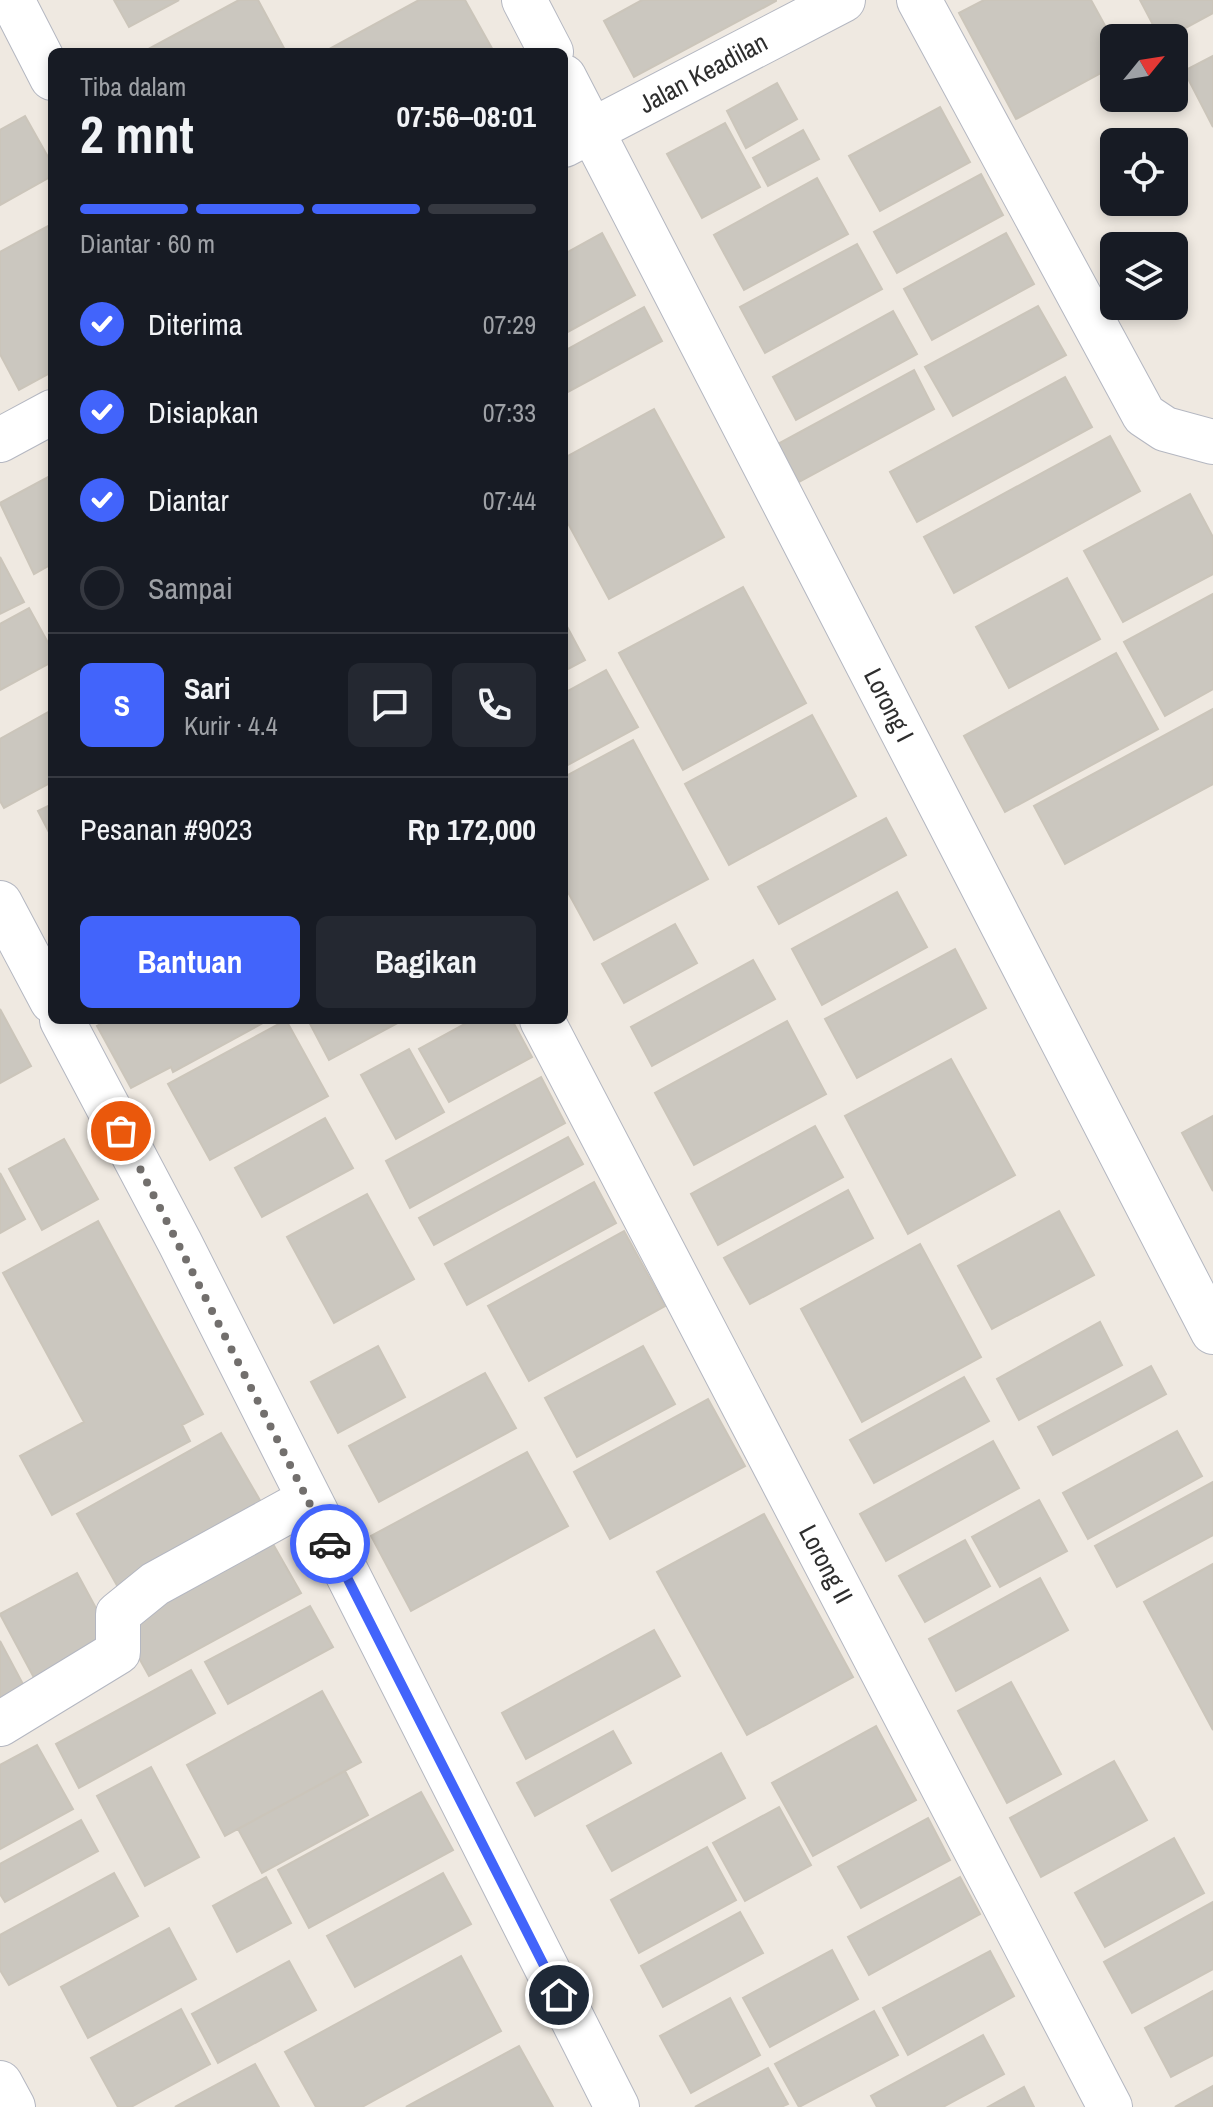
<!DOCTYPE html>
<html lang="id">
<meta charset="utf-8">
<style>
:root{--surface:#171b24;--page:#242831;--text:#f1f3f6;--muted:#9ea1a6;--line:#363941;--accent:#4264fb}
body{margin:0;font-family:"Archivo Narrow",sans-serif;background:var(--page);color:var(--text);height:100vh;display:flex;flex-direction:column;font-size:30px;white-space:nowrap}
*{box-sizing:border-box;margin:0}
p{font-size:26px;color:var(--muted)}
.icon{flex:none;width:44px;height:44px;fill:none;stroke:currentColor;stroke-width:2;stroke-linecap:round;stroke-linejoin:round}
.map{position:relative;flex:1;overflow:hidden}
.panel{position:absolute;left:48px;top:48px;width:520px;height:976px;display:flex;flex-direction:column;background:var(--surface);border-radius:12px;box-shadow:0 4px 12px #0003}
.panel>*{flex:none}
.needle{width:52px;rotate:60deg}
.fabs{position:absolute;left:1100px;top:24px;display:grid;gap:16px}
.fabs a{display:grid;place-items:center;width:88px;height:88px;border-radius:12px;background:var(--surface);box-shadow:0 4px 12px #0003;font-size:40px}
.pin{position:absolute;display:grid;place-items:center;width:68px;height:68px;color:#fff;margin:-34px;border:4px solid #fff;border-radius:50%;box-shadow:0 2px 8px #0007}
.courier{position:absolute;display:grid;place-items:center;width:80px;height:80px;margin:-40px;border:6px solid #4264fb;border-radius:50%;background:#fff;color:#222;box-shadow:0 2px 10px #0007}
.headline em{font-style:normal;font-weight:700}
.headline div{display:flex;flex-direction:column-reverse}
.headline{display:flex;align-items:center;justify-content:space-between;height:136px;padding:0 32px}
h1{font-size:52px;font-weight:700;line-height:60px}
.bar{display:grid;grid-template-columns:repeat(4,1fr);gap:12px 8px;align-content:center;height:96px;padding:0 32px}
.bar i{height:10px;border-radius:6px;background:var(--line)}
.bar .on{background:var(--accent)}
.bar p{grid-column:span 4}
.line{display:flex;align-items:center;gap:20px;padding:0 32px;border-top:2px solid var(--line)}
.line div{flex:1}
.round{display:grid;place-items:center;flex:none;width:84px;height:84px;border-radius:12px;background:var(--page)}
ol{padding:0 32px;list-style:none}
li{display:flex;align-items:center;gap:24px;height:88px}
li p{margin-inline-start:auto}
li .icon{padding:8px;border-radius:50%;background:var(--accent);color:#fff;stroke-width:4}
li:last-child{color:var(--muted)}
li i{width:44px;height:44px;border:4px solid var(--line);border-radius:50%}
.action{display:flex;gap:16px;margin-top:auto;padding:16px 32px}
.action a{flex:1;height:92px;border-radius:12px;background:var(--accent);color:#fff;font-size:32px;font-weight:700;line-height:92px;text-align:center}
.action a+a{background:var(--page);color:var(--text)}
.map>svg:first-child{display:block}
.building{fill:#cbc7bf;stroke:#cbc5ba;stroke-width:2}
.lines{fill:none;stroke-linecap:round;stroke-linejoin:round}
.minor-casing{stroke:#b4b7c1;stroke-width:46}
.minor{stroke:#fff;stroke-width:44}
.done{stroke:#726f6d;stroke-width:8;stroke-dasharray:0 14.4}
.route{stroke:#4264fb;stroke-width:10}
.labels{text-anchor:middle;stroke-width:6;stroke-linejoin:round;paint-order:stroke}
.street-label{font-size:26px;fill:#2e2e2e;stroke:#fff}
</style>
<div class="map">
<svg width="1213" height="2107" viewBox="0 0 1213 2107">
<rect width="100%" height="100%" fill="#efe9e1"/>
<path class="building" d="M 114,0 L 179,0 L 129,27 Z
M 239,0 L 258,0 L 285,50 L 143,52 Z
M 419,0 L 465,0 L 494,52 L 324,52 Z
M 642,0 L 776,0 L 776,1 L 634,77 L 604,21 Z
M 984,0 L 1091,0 L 1114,42 L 1114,66 L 1016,119 L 959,13 Z
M 1140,0 L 1213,0 L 1213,13 L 1167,38 L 1160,38 Z
M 1213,56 L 1213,127 L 1184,71 Z
M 777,83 L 797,119 L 746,148 L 727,111 Z
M 940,107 L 970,162 L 880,211 L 849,156 Z
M 25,116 L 52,164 L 52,176 L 0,205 L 0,130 Z
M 725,123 L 760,187 L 702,218 L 667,154 Z
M 803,130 L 819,159 L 768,186 L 753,158 Z
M 981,174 L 1003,215 L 897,273 L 874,232 Z
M 817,178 L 848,234 L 744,290 L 714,235 Z
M 52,224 L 52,372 L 19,390 L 0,354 L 0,252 Z
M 602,233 L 635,295 L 564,334 L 564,254 Z
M 1006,233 L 1034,284 L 932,340 L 904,289 Z
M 857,244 L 882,289 L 765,353 L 740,307 Z
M 1038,306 L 1066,355 L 953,416 L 925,367 Z
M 644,307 L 662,341 L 564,394 L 564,351 Z
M 893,311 L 917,354 L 796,420 L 773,377 Z
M 914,370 L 934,409 L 799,482 L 778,444 Z
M 1065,377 L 1092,427 L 917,522 L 890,472 Z
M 654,409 L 724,537 L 609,599 L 564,516 L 564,458 Z
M 1110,436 L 1140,491 L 954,593 L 924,537 Z
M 52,475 L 52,564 L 34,574 L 0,503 Z
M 1190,494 L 1213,537 L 1213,574 L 1123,622 L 1084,551 Z
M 0,557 L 24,602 L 0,614 Z
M 1067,578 L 1100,639 L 1009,688 L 976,627 Z
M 743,587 L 806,703 L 683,770 L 619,653 Z
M 1213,594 L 1213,689 L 1165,716 L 1124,642 Z
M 29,608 L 52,650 L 52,662 L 0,690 L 0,624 Z
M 564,621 L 585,660 L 564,671 Z
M 1116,653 L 1158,729 L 1005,812 L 964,736 Z
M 606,670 L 638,727 L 564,767 L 564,693 Z
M 1213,709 L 1213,784 L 1065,864 L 1034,806 Z
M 52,710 L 52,782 L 4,808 L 0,801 L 0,739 Z
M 812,715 L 856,796 L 729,865 L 685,784 Z
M 633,740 L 708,879 L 594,940 L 564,885 L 564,777 Z
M 52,804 L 52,838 L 38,811 Z
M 886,818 L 906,855 L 779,924 L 758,887 Z
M 897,892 L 927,947 L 822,1005 L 792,949 Z
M 675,924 L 697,963 L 624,1003 L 602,964 Z
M 955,949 L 986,1008 L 857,1078 L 825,1019 Z
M 753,960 L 775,999 L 652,1066 L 631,1027 Z
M 0,1009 L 31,1066 L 0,1083 Z
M 108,1020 L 261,1020 L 263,1023 L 173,1072 L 171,1067 L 131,1088 L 97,1026 Z
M 286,1020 L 328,1096 L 210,1160 L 168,1084 Z
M 308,1020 L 403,1020 L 329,1060 Z
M 472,1020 L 512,1020 L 532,1057 L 449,1102 L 419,1049 Z
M 787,1021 L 826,1094 L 694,1165 L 655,1093 Z
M 409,1049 L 444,1112 L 396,1139 L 361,1075 Z
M 951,1059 L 1015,1175 L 908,1234 L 845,1116 Z
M 541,1077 L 565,1123 L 410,1208 L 386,1161 Z
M 1213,1116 L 1213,1191 L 1182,1133 Z
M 325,1118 L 353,1168 L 262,1217 L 235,1168 Z
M 815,1126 L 843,1177 L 718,1245 L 691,1194 Z
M 568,1137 L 583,1164 L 434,1245 L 419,1218 Z
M 64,1139 L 98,1199 L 42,1230 L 9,1169 Z
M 0,1173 L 25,1219 L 0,1233 Z
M 594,1182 L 616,1223 L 467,1305 L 445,1264 Z
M 848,1190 L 873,1238 L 750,1304 L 724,1258 Z
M 367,1194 L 414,1279 L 334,1323 L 287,1237 Z
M 1059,1211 L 1094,1275 L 992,1329 L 958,1266 Z
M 98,1221 L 203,1414 L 182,1425 L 190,1441 L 52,1515 L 20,1456 L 84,1422 L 3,1273 Z
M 624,1231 L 665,1306 L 529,1381 L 488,1306 Z
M 920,1244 L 981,1357 L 862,1422 L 801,1309 Z
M 1100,1322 L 1122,1365 L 1019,1420 L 997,1379 Z
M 378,1346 L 405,1397 L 338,1433 L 311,1382 Z
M 643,1346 L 675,1404 L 577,1457 L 545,1398 Z
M 1151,1366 L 1166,1394 L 1053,1455 L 1038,1427 Z
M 485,1373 L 516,1428 L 379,1502 L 349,1446 Z
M 964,1377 L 989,1421 L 874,1483 L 850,1440 Z
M 708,1399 L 745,1466 L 610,1539 L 574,1472 Z
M 1177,1431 L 1202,1476 L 1088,1539 L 1063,1493 Z
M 221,1433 L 269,1516 L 124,1598 L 77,1514 Z
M 993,1441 L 1019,1488 L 886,1561 L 860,1514 Z
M 527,1452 L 568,1526 L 411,1611 L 371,1536 Z
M 1213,1482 L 1213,1535 L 1117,1587 L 1095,1546 Z
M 1039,1500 L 1067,1551 L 1000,1587 L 972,1537 Z
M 764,1514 L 853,1677 L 747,1735 L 657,1572 Z
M 965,1540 L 990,1586 L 925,1622 L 899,1576 Z
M 273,1544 L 301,1593 L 149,1676 L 121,1626 Z
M 1213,1564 L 1213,1730 L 1144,1602 Z
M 77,1573 L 117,1647 L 40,1689 L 0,1614 Z
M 1040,1578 L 1068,1630 L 956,1691 L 929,1639 Z
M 310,1606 L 333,1647 L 228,1704 L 205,1662 Z
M 654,1630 L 680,1676 L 526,1759 L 502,1713 Z
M 0,1641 L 24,1686 L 0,1699 Z
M 191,1670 L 215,1713 L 79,1788 L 56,1744 Z
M 1011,1682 L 1061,1774 L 1007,1803 L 958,1711 Z
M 322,1691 L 361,1762 L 225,1836 L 187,1765 Z
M 876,1726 L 916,1800 L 813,1856 L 772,1783 Z
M 613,1731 L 631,1763 L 535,1816 L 517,1783 Z
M 37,1745 L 73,1809 L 0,1849 L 0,1765 Z
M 721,1753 L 745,1798 L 612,1871 L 587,1826 Z
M 1114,1761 L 1147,1820 L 1041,1877 L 1010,1818 Z
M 151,1767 L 199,1857 L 145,1886 L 97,1796 Z
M 345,1771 L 368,1815 L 262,1873 L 238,1829 Z
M 421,1792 L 453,1850 L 309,1928 L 278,1870 Z
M 779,1807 L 811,1865 L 745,1901 L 713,1843 Z
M 928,1818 L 950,1860 L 861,1908 L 838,1867 Z
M 81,1820 L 98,1851 L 5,1902 L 0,1894 L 0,1864 Z
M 1174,1838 L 1204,1893 L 1105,1947 L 1075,1893 Z
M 707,1847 L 736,1900 L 639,1953 L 611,1900 Z
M 114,1873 L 138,1916 L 9,1985 L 0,1970 L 0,1935 Z
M 443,1873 L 471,1924 L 355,1987 L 327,1936 Z
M 266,1877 L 291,1923 L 237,1952 L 213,1906 Z
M 960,1877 L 980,1914 L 869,1975 L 848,1937 Z
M 1213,1902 L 1213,1969 L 1132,2013 L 1104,1962 Z
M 740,1912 L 763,1953 L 663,2007 L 641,1966 Z
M 169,1928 L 196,1979 L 88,2038 L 61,1987 Z
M 832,1950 L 858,1999 L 770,2047 L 743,1998 Z
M 990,1951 L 1014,1996 L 908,2055 L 883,2008 Z
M 461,1956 L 501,2031 L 362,2107 L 316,2107 L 285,2052 Z
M 289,1961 L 316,2010 L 218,2063 L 192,2014 Z
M 1213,1991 L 1213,2055 L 1171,2077 L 1145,2028 Z
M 730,1998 L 760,2055 L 691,2093 L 660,2036 Z
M 181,2009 L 210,2064 L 131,2107 L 118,2107 L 91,2058 Z
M 874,2011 L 898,2055 L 799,2107 L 775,2064 Z
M 983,2035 L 1004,2074 L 943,2107 L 877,2107 L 871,2096 Z
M 519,2046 L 553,2107 L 406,2107 Z
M 255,2064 L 279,2107 L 175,2107 Z
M 768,2068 L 788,2104 L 781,2107 L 695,2107 Z
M 1213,2086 L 1213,2107 L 1175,2107 Z
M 1024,2087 L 1034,2107 L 988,2107 Z"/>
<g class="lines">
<g class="minor-casing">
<path id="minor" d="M 12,0 L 52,78
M 524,0 L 551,52
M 919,0 L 1144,415 L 1165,429 L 1213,442
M 564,77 L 1213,1332
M 564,145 L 843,0
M 0,440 L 52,412
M 0,903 L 52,1001
M 62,1020 L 180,1243 L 617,2107
M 542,1020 L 1110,2107
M 0,1724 L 118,1652 L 118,1614 L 155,1584 L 308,1500
M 0,2083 L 13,2107"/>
</g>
<use href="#minor" class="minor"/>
</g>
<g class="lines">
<path class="done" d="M 121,1131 L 330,1544"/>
<path class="route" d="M 330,1544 L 559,1995"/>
</g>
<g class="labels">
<g class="street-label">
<text transform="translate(703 73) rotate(-28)" y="9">Jalan Keadilan</text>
<text transform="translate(889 705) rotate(63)" y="9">Lorong I</text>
<text transform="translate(826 1564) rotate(62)" y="9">Lorong II</text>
</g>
</g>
</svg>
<div class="fabs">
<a><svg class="needle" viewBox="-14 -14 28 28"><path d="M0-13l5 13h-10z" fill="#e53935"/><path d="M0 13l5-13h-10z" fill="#9ea1a6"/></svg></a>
<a><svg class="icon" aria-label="locate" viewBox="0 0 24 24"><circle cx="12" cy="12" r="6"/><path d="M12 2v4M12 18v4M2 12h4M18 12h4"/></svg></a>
<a><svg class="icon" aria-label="layers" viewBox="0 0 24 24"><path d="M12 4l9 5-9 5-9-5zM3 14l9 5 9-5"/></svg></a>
</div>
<div class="pin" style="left:121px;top:1131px;background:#ea580c"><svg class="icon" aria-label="bag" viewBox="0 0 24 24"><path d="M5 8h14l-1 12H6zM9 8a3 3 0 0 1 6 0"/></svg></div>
<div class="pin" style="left:559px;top:1995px;background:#1f2937"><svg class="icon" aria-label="home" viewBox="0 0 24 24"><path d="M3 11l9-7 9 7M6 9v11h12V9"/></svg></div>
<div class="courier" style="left:330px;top:1544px"><svg class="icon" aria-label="car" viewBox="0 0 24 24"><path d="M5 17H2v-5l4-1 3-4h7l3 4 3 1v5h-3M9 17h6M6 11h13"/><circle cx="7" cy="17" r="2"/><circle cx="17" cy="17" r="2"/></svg></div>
<section class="panel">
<div class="headline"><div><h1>2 mnt</h1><p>Tiba dalam</p></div><em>07:56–08:01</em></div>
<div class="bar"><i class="on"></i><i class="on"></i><i class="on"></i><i></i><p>Diantar · 60 m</p></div>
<ol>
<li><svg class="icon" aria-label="check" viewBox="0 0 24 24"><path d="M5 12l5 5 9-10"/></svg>Diterima<p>07:29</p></li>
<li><svg class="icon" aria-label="check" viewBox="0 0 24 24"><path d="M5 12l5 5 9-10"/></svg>Disiapkan<p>07:33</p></li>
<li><svg class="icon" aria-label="check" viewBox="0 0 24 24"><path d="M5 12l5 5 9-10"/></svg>Diantar<p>07:44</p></li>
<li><i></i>Sampai</li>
</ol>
<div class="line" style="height:144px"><b class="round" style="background:var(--accent);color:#fff">S</b><div><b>Sari</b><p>Kurir · 4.4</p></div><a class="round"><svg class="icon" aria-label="chat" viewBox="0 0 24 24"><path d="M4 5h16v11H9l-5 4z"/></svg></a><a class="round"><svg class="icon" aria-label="phone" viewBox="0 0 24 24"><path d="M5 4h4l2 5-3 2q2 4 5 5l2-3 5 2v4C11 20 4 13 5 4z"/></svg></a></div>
<div class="line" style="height:104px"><div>Pesanan #9023</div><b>Rp 172,000</b></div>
<div class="action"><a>Bantuan</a><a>Bagikan</a></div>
</section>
</div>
